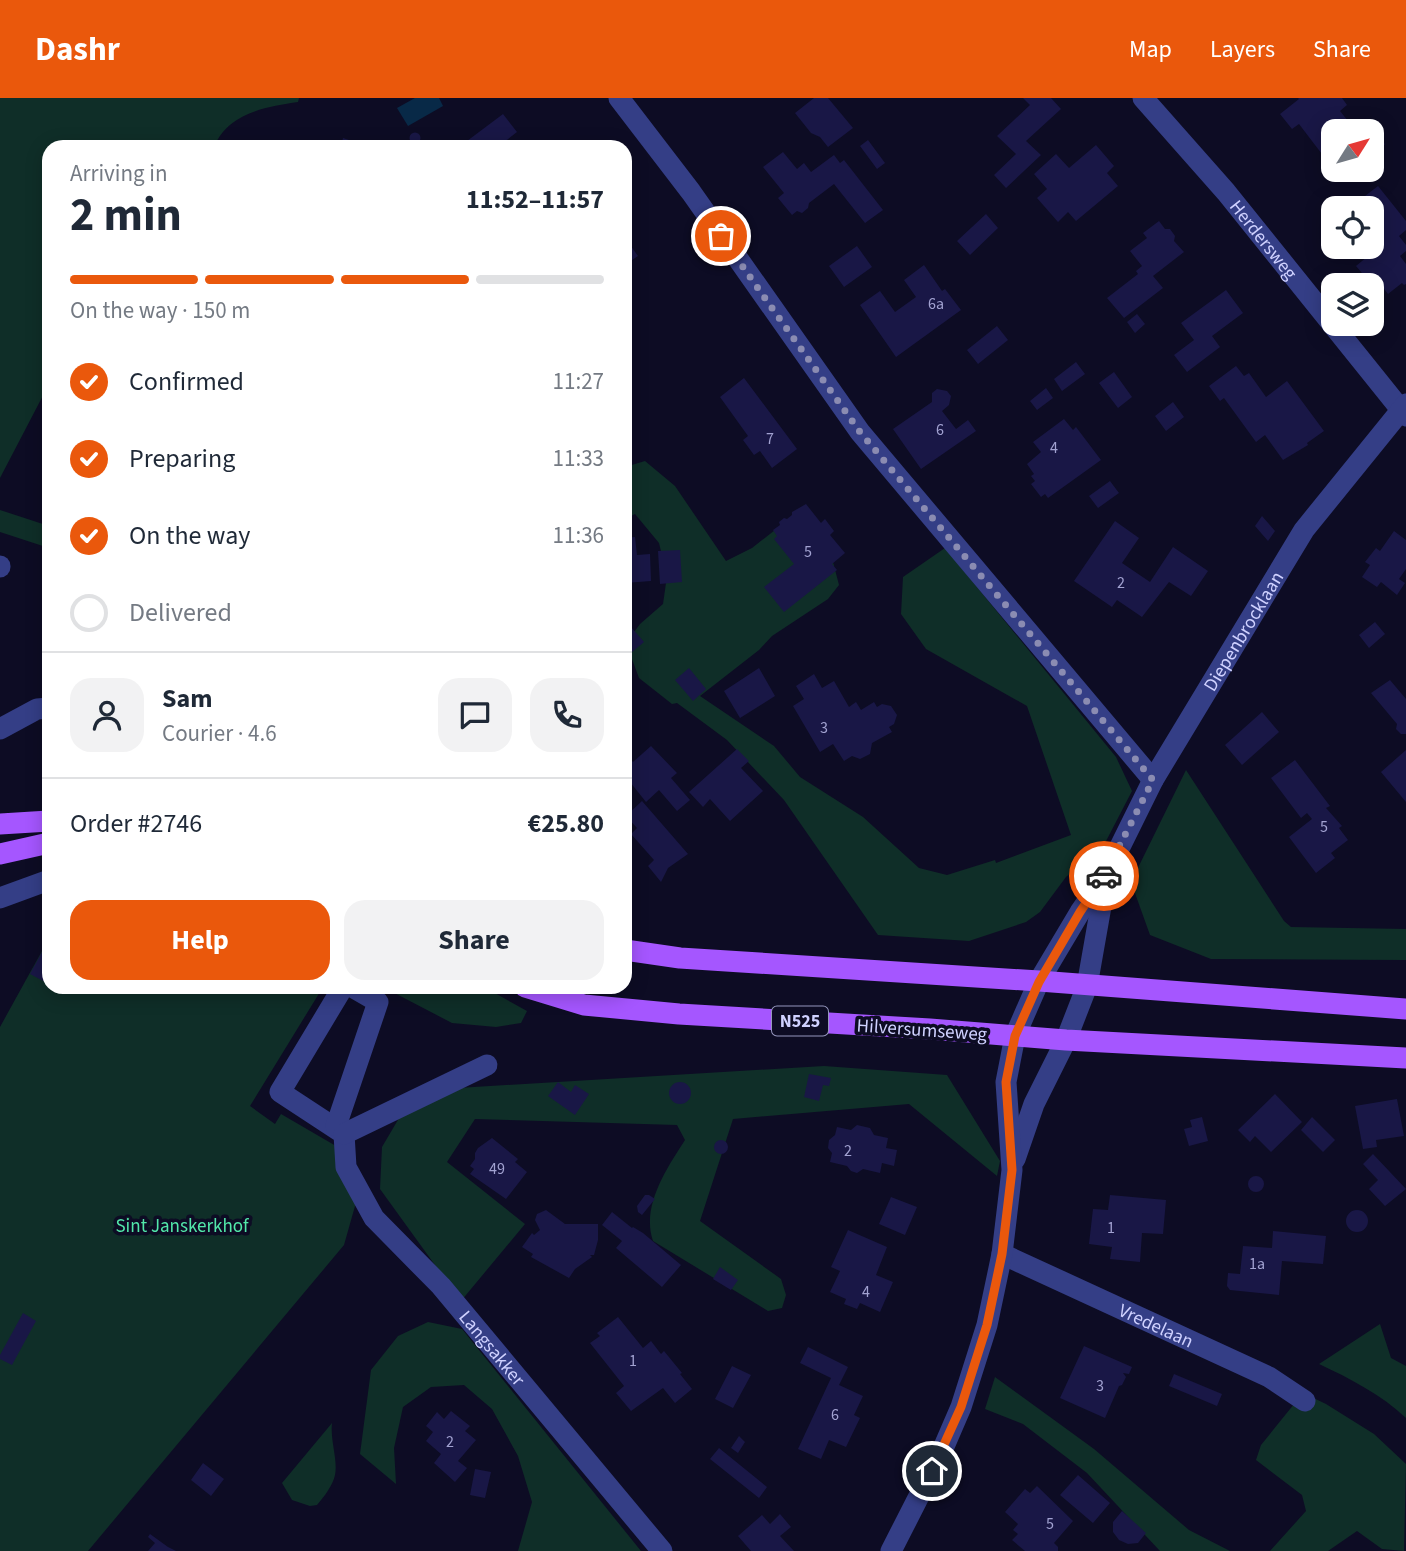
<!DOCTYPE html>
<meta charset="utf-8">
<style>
:root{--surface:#fff;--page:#f2f2f3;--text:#1f2937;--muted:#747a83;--line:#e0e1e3;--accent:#ea580c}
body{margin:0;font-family:"Source Sans 3",sans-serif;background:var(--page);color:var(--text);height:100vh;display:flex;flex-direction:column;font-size:26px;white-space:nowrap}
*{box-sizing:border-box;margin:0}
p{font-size:23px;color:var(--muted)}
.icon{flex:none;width:38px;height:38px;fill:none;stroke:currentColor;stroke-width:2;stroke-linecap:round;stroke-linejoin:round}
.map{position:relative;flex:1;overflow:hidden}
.drawer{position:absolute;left:42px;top:42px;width:590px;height:854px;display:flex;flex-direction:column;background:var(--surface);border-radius:21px;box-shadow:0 4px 18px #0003}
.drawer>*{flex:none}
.needle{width:46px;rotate:53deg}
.tools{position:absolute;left:1321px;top:21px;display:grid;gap:14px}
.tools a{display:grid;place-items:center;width:63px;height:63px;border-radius:14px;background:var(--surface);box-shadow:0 4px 18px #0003;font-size:35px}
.pin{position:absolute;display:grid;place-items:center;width:60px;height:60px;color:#fff;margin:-30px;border:4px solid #fff;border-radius:50%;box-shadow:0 2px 7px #0007}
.courier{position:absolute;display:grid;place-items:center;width:70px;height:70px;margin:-35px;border:5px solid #ea580c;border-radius:50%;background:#fff;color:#222;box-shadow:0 2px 9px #0007}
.overview em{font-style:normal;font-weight:700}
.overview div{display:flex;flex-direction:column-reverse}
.overview{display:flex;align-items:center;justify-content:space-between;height:119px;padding:0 28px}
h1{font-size:46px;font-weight:700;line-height:52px}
.bar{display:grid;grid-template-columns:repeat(4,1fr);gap:10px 7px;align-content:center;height:84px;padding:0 28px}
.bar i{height:9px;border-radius:5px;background:var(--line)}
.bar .selected{background:var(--accent)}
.bar p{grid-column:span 4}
.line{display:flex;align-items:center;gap:18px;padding:0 28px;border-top:2px solid var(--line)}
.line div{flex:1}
.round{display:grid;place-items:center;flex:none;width:74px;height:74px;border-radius:21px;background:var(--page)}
ol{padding:0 28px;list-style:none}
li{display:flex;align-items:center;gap:21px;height:77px}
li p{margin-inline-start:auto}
li .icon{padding:7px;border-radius:50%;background:var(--accent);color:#fff;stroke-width:4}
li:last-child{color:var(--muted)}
li i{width:38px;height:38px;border:4px solid var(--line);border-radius:50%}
.cta{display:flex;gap:14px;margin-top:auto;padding:14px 28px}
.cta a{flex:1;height:80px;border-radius:21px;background:var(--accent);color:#fff;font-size:28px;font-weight:700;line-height:80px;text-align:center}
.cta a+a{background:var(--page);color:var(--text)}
header{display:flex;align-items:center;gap:42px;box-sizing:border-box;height:98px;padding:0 35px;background:var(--accent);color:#fff}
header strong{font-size:33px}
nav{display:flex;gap:38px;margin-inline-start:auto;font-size:24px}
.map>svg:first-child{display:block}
.green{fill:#0f2e28}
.water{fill:#082947}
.building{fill:#191746}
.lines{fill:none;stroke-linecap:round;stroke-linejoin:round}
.minor{stroke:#343e86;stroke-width:21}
.major{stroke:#a556ff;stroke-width:21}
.done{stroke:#8b8cb2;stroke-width:7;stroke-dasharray:0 12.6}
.route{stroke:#ea580c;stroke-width:9}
.labels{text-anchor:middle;stroke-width:7;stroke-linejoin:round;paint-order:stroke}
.number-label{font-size:16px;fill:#a2a2d1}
.shield{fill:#0d0c24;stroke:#9596bd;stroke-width:2}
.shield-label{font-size:18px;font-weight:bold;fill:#cfd1ff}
.street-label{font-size:19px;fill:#cfd1ff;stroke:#0d0c24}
.park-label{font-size:19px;fill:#52e8aa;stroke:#0d0c24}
</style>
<header>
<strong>Dashr</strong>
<nav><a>Map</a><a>Layers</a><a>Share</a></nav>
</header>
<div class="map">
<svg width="1406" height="1453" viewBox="0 0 1406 1453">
<rect width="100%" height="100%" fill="#0d0c24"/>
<path class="green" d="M 0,0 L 299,0 L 298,4 C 265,9 228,15 214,49 L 49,49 L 49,286 L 0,380 Z
M 645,363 L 675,388 L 726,463 L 752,450 L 775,432 L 833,464 L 839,487 L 828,501 L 772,538 L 759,552 L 700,598 L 774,648 L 800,679 L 863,719 L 919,770 L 947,777 L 995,762 L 996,765 L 1071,737 L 1027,608 L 926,551 L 901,516 L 903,479 L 945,450 L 1116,659 L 1132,693 L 1104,747 L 1066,779 L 1040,814 L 1026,824 L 969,843 L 878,837 L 784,702 L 727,642 L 677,605 L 672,606 L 639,580 L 626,545 L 640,526 L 663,506 L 667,478 L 659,445 L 635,416 L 625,421 L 625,369 Z
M 0,412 L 49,428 L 49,450 L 0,434 Z
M 1186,672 L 1284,823 L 1291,829 L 1406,831 L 1406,862 L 1211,861 L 1150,837 L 1131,784 Z
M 48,842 L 49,889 L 323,889 L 250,1008 L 275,1026 L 281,1016 L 336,1048 L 357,1101 L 344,1147 L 88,1453 L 0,1453 L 0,929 Z
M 383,889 L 484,889 L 527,913 L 521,925 L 496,929 L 452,925 Z
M 824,968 L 947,977 L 1000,1063 L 997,1078 L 909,1006 L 733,1021 L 700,1123 L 781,1181 L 786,1197 L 782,1210 L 768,1213 L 653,1143 C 641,1108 667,1070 685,1042 L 677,1027 L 475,1021 L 447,1064 L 525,1126 L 461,1203 L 380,1091 L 382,1049 L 402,1015 L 458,990 Z
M 428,1224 L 462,1231 L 641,1453 L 518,1453 L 532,1404 L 518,1358 L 492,1311 L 464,1287 L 431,1289 L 403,1309 L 394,1350 L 396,1386 L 360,1356 L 371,1272 L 398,1238 Z
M 1380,1226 L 1391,1260 L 1406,1268 L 1406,1320 C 1382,1297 1349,1280 1319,1266 Z
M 995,1279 L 1094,1351 L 1189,1432 L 1230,1453 L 1160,1453 L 1087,1375 L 1023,1326 L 985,1311 Z
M 1303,1295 L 1326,1306 L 1374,1336 L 1406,1366 L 1404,1453 L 1382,1451 L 1357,1433 L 1328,1453 L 1270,1453 L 1306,1413 L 1302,1397 L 1256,1362 L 1261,1347 Z
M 332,1325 C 330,1342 338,1362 335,1377 C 333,1387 324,1399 317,1407 L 310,1408 L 292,1402 L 282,1385 Z"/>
<path class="water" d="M 415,0 L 439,0 L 443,8 L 408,28 L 397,10 Z"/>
<path class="building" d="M 814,0 L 828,0 L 853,30 L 828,49 L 820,39 L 811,35 L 795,15 Z
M 1023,0 L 1051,0 L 1061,11 L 1026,43 L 1041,57 L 1006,90 L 994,77 L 1016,56 L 997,38 L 1030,7 Z
M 1298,0 L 1342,0 L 1347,7 L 1340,13 L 1356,33 L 1334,33 L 1334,60 L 1328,64 L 1299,26 L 1292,31 L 1280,16 L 1299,1 Z
M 503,16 L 517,34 L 498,49 L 459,49 Z
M 1372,34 L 1385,46 L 1372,60 Z
M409.5 40a5.5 5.5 0 1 1 11 0a5.5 5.5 0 1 1-11 0Z
M 343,40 L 361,46 L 360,49 L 341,49 Z
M 868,42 L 885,65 L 877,71 L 860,48 Z
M 1096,47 L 1114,68 L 1107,75 L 1118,88 L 1076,123 L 1068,114 L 1058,124 L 1037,100 L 1047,91 L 1034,76 L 1056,56 L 1069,70 Z
M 783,54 L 797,71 L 804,65 L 811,74 L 834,57 L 840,65 L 844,62 L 883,112 L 865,125 L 834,86 L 809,105 L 808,110 L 802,115 L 797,113 L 792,117 L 778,100 L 784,95 L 763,69 Z
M 1378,88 L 1406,123 L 1406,132 L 1399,138 L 1406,147 L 1406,153 L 1400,158 L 1406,166 L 1406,186 L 1404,187 L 1402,185 L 1388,196 L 1373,177 L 1367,181 L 1356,168 L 1373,154 L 1369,149 L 1372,149 L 1372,132 L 1384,123 L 1365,98 Z
M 986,116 L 998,130 L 970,157 L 957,143 Z
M 1159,123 L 1165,131 L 1170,131 L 1175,138 L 1174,143 L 1184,154 L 1153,178 L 1163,190 L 1124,220 L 1107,200 L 1138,176 L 1136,173 L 1142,168 L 1130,153 L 1147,140 L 1143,135 Z
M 625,140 L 638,158 L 625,167 Z
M 857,148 L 872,169 L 844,189 L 829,168 Z
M 924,167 L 942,193 L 945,191 L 961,212 L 896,259 L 860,207 L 880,193 L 895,214 L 916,199 L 904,182 Z
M 1226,192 L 1243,215 L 1212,238 L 1220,249 L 1187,274 L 1174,257 L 1194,242 L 1181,225 Z
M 1137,216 L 1145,226 L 1135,235 L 1127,224 Z
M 997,228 L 1008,242 L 978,266 L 967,252 Z
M 1076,264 L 1085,276 L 1062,293 L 1054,281 Z
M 1236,268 L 1244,278 L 1249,275 L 1266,299 L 1287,283 L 1324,333 L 1307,345 L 1308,347 L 1283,362 L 1265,337 L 1256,344 L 1224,300 L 1220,303 L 1209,288 Z
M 1114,274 L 1132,299 L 1118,310 L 1099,285 Z
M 744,280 L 797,351 L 772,370 L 760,353 L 754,357 L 743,342 L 748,338 L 720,299 Z
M 1046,290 L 1053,300 L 1037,312 L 1030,303 Z
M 937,291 L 947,293 L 951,298 L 949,307 L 942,313 L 956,331 L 968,322 L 976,333 L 921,371 L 893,331 L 932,304 L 932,295 Z
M 1173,304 L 1184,319 L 1166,333 L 1155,318 Z
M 1064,321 L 1073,332 L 1076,329 L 1101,362 L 1048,400 L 1045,396 L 1041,399 L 1031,386 L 1035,383 L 1031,378 L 1034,376 L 1027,366 L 1041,354 L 1033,344 Z
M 1110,383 L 1119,395 L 1098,410 L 1089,398 Z
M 806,406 L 821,425 L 825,421 L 834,433 L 830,437 L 845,455 L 832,466 L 837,472 L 784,514 L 764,489 L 794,466 L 774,441 L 777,438 L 773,432 L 780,427 L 779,424 L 784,420 L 787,421 L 792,417 L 792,414 Z
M 1262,418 L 1275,433 L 1268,443 L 1255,428 Z
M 1115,423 L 1139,440 L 1122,465 L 1150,484 L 1173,449 L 1208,473 L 1191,498 L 1169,484 L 1142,519 L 1117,502 L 1112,509 L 1074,483 Z
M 1394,433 L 1406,442 L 1406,471 L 1399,481 L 1405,485 L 1397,497 L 1381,484 L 1377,489 L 1362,479 L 1370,467 L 1365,464 L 1376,450 L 1380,453 Z
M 635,439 L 637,457 L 650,456 L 651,483 L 625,485 L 625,440 Z
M 680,452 L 682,484 L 660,486 L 658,453 Z
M 1375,524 L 1385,536 L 1369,550 L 1359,537 Z
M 631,529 L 644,544 L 625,560 L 625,535 Z
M 689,570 L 706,591 L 693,603 L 675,582 Z
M 759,570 L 775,598 L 740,620 L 724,593 Z
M 814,576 L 822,590 L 834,583 L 849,609 L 856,604 L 861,612 L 874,604 L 877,609 L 882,606 L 891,608 L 897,617 L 894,626 L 889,629 L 892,634 L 872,645 L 870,656 L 860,661 L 852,658 L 844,663 L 833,646 L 820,654 L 793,608 L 804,601 L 796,588 Z
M 1390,582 L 1406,601 L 1406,636 L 1401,636 L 1396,631 L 1397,626 L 1371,595 Z
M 1262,614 L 1279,634 L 1242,667 L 1225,647 Z
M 651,648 L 677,675 L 671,680 L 690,702 L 677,713 L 659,692 L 646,704 L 630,684 L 625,689 L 625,655 L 633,664 Z
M 737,651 L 749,663 L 741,670 L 763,693 L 730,723 L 710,701 L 703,709 L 689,694 Z
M 1406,652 L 1406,704 L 1381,674 Z
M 1295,662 L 1330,708 L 1326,710 L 1342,728 L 1339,730 L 1348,742 L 1331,755 L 1335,760 L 1316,775 L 1289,739 L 1312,721 L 1307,715 L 1301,720 L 1271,680 Z
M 642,703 L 688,756 L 668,770 L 661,784 L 648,768 L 654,762 L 631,736 L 637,730 L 626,718 Z
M 49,841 L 49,886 L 30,876 Z
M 809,976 L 831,980 L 829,988 L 823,987 L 819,1003 L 804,999 Z
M669 995a11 11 0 1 1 22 0a11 11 0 1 1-22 0Z
M 558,984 L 571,994 L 575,987 L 589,996 L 575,1017 L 548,998 Z
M 1275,996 L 1302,1024 L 1271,1054 L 1255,1038 L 1250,1044 L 1238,1032 Z
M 1397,1001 L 1404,1038 L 1376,1042 L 1377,1049 L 1363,1051 L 1355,1008 Z
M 1202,1019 L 1208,1043 L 1189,1048 L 1184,1031 L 1192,1029 L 1190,1022 Z
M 1312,1019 L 1335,1042 L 1323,1054 L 1301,1032 Z
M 857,1027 L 870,1030 L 874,1037 L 888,1040 L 886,1050 L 897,1052 L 894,1068 L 882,1065 L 880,1075 L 863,1071 L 857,1075 L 851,1073 L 847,1068 L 830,1064 L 832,1055 L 828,1050 L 829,1042 L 835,1037 L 837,1029 L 851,1032 Z
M 492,1040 L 518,1061 L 515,1064 L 527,1074 L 506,1101 L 470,1076 L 474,1071 L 470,1068 L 475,1061 L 475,1055 L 478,1050 Z
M714 1049a7 7 0 1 1 14 0a7 7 0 1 1-14 0Z
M 1373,1056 L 1406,1091 L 1385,1108 L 1369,1091 L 1378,1082 L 1363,1066 Z
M1248 1086a8 8 0 1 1 16 0a8 8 0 1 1-16 0Z
M 645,1097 L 649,1097 L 655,1101 L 642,1117 L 638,1114 L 637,1108 Z
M 1110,1097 L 1166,1102 L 1163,1136 L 1142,1135 L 1140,1164 L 1110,1161 L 1112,1149 L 1089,1146 L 1093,1111 L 1108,1112 Z
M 891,1099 L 917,1109 L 905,1137 L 879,1126 Z
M1346 1123a11 11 0 1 1 22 0a11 11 0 1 1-22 0Z
M 546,1112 L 565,1126 L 598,1126 L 598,1142 L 594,1157 L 590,1157 L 592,1159 L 575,1171 L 569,1180 L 531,1159 L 533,1156 L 522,1149 L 532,1135 L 534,1137 L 540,1132 L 535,1122 L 537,1116 Z
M 612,1114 L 632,1130 L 633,1129 L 643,1135 L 681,1167 L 662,1189 L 616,1150 L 622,1143 L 602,1127 Z
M 848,1132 L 887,1149 L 876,1177 L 893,1184 L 880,1214 L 860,1205 L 857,1211 L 844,1206 L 846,1201 L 830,1194 L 840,1173 L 831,1169 Z
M 1273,1133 L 1326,1138 L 1323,1166 L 1282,1163 L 1279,1197 L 1230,1192 L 1227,1188 L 1228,1175 L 1240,1176 L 1243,1148 L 1272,1150 Z
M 720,1169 L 738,1182 L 731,1192 L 713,1181 Z
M 23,1215 L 36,1223 L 12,1267 L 0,1261 L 0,1257 Z
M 618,1219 L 643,1250 L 651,1243 L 661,1256 L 664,1253 L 682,1275 L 680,1276 L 692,1291 L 675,1305 L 663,1290 L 631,1313 L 616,1295 L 624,1288 L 590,1245 L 600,1238 L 597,1235 Z
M 1084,1248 L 1132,1269 L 1129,1276 L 1123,1275 L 1126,1279 L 1122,1287 L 1119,1288 L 1105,1320 L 1060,1300 Z
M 808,1249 L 848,1269 L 839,1287 L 863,1298 L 854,1317 L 860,1320 L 846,1349 L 829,1342 L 821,1361 L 798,1351 L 831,1280 L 800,1265 Z
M 732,1268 L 751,1277 L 733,1310 L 715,1301 Z
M 1174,1276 L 1222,1296 L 1217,1308 L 1169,1288 Z
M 451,1313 L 470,1328 L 465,1333 L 476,1342 L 458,1363 L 467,1370 L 455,1384 L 434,1365 L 441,1356 L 426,1343 L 433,1334 L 426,1328 L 437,1314 L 444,1321 Z
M 739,1338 L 745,1344 L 738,1355 L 731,1350 Z
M 719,1350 L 767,1389 L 759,1400 L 710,1361 Z
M 203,1365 L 224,1381 L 211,1398 L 191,1382 Z
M 475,1371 L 491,1374 L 485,1400 L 470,1397 Z
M 1078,1377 L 1110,1405 L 1093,1425 L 1060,1397 Z
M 1037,1388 L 1073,1423 L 1054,1445 L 1058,1449 L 1058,1453 L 1025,1453 L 1012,1442 L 1018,1436 L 1013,1432 L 1018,1426 L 1005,1414 L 1025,1391 L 1030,1395 Z
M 1122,1413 L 1146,1435 L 1138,1445 L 1128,1446 L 1119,1442 L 1113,1434 L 1113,1424 Z
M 780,1416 L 791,1429 L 780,1438 L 794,1453 L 751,1453 L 738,1438 L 762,1417 L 770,1426 Z
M 150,1436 L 168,1449 L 176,1453 L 148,1453 L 155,1445 L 148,1439 Z"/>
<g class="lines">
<g class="minor">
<path d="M 619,0 L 691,94 L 860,334 L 1153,682"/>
<path id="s1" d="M 1143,0 L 1226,94 L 1406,318"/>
<path d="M 0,469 L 0,468"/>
<path d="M 0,631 L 37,611 L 49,610"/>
<path d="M 0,800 L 49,782"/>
<path id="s2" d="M 343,889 L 280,994 L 344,1036 L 346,1069 L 374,1120 L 441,1188 L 662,1453"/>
<path d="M 336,1028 L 378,904 L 352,889"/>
<path d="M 344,1036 L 487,967"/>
<path d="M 1015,1061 L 1034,1006 L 1066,942 L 1087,888 L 1106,780"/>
<path id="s3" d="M 1002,1156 L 1269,1279 L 1305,1303"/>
<path id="s4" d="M 891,1453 L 942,1353 L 961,1309 L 987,1227 L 1002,1156 L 1012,1072 L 1006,984 L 1015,938 L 1039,883 L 1080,814 L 1107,775 L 1153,682 L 1304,432 L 1406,306"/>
</g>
<path class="major" d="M 0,726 L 49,723
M 0,756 L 49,745
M 625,852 L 680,860 L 1039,883 L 1406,911
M 525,889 L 584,907 L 679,916 L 930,931 L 1066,942 L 1406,960"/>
</g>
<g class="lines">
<path class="done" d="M 721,138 L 860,334 L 1153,682 L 1104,778"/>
<path class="route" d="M 932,1373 L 961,1309 L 987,1227 L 1002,1156 L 1012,1072 L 1006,984 L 1015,938 L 1039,884 L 1080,814 L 1104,778"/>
</g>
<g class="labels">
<g class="number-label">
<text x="936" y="211">6a</text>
<text x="940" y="337">6</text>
<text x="770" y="346">7</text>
<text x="1054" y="355">4</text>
<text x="808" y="459">5</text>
<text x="1121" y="490">2</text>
<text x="824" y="635">3</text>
<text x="1324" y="734">5</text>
<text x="848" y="1058">2</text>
<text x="497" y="1076">49</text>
<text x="1111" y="1135">1</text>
<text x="1257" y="1171">1a</text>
<text x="866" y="1199">4</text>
<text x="633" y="1268">1</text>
<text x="1100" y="1293">3</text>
<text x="835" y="1322">6</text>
<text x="450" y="1349">2</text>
<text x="1050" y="1431">5</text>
</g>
<rect class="shield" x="772" y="908.5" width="56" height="29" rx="5"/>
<g class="shield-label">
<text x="800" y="929">N525</text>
</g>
<g class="street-label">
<text dy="7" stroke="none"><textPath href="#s1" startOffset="186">Herdersweg</textPath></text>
<text dy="7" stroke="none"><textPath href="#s4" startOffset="1004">Diepenbrocklaan</textPath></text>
<text transform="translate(922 931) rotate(4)" y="7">Hilversumseweg</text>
<text dy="7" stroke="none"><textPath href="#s3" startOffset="170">Vredelaan</textPath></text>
<text dy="7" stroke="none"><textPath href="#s2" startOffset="466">Langsakker</textPath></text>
</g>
<g class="park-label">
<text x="182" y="1134">Sint Janskerkhof</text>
</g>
</g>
</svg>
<div class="tools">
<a><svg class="needle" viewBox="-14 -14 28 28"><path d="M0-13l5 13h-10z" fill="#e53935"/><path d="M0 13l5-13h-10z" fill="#747a83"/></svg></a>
<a><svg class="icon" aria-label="locate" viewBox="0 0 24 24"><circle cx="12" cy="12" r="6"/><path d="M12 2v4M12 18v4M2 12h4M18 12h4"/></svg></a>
<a><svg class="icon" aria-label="layers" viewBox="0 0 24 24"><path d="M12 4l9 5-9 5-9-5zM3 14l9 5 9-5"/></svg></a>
</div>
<div class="pin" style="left:721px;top:138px;background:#ea580c"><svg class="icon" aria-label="bag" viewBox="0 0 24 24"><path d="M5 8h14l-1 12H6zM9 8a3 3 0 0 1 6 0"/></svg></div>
<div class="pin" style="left:932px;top:1373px;background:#1f2937"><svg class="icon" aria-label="home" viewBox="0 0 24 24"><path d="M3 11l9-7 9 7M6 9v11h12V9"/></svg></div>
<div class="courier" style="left:1104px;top:778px"><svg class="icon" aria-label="car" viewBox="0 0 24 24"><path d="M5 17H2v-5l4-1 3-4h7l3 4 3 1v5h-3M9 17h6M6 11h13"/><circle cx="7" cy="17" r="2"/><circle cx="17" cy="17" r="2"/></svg></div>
<section class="drawer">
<div class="overview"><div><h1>2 min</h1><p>Arriving in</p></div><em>11:52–11:57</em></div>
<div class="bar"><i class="selected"></i><i class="selected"></i><i class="selected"></i><i></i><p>On the way · 150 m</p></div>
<ol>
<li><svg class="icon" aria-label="check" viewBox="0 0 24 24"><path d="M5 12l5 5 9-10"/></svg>Confirmed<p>11:27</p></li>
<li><svg class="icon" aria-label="check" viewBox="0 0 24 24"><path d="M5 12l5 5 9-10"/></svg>Preparing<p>11:33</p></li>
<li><svg class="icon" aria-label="check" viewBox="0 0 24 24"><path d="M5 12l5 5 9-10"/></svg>On the way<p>11:36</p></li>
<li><i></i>Delivered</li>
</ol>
<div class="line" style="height:126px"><a class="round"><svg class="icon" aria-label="person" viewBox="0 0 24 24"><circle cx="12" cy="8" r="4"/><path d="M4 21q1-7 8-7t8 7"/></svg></a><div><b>Sam</b><p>Courier · 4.6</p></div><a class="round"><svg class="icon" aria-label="chat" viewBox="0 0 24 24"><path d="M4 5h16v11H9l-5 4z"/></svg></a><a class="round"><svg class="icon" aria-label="phone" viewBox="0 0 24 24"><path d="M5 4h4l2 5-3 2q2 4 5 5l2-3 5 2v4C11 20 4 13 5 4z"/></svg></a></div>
<div class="line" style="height:91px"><div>Order #2746</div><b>€25.80</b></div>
<div class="cta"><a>Help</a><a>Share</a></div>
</section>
</div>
